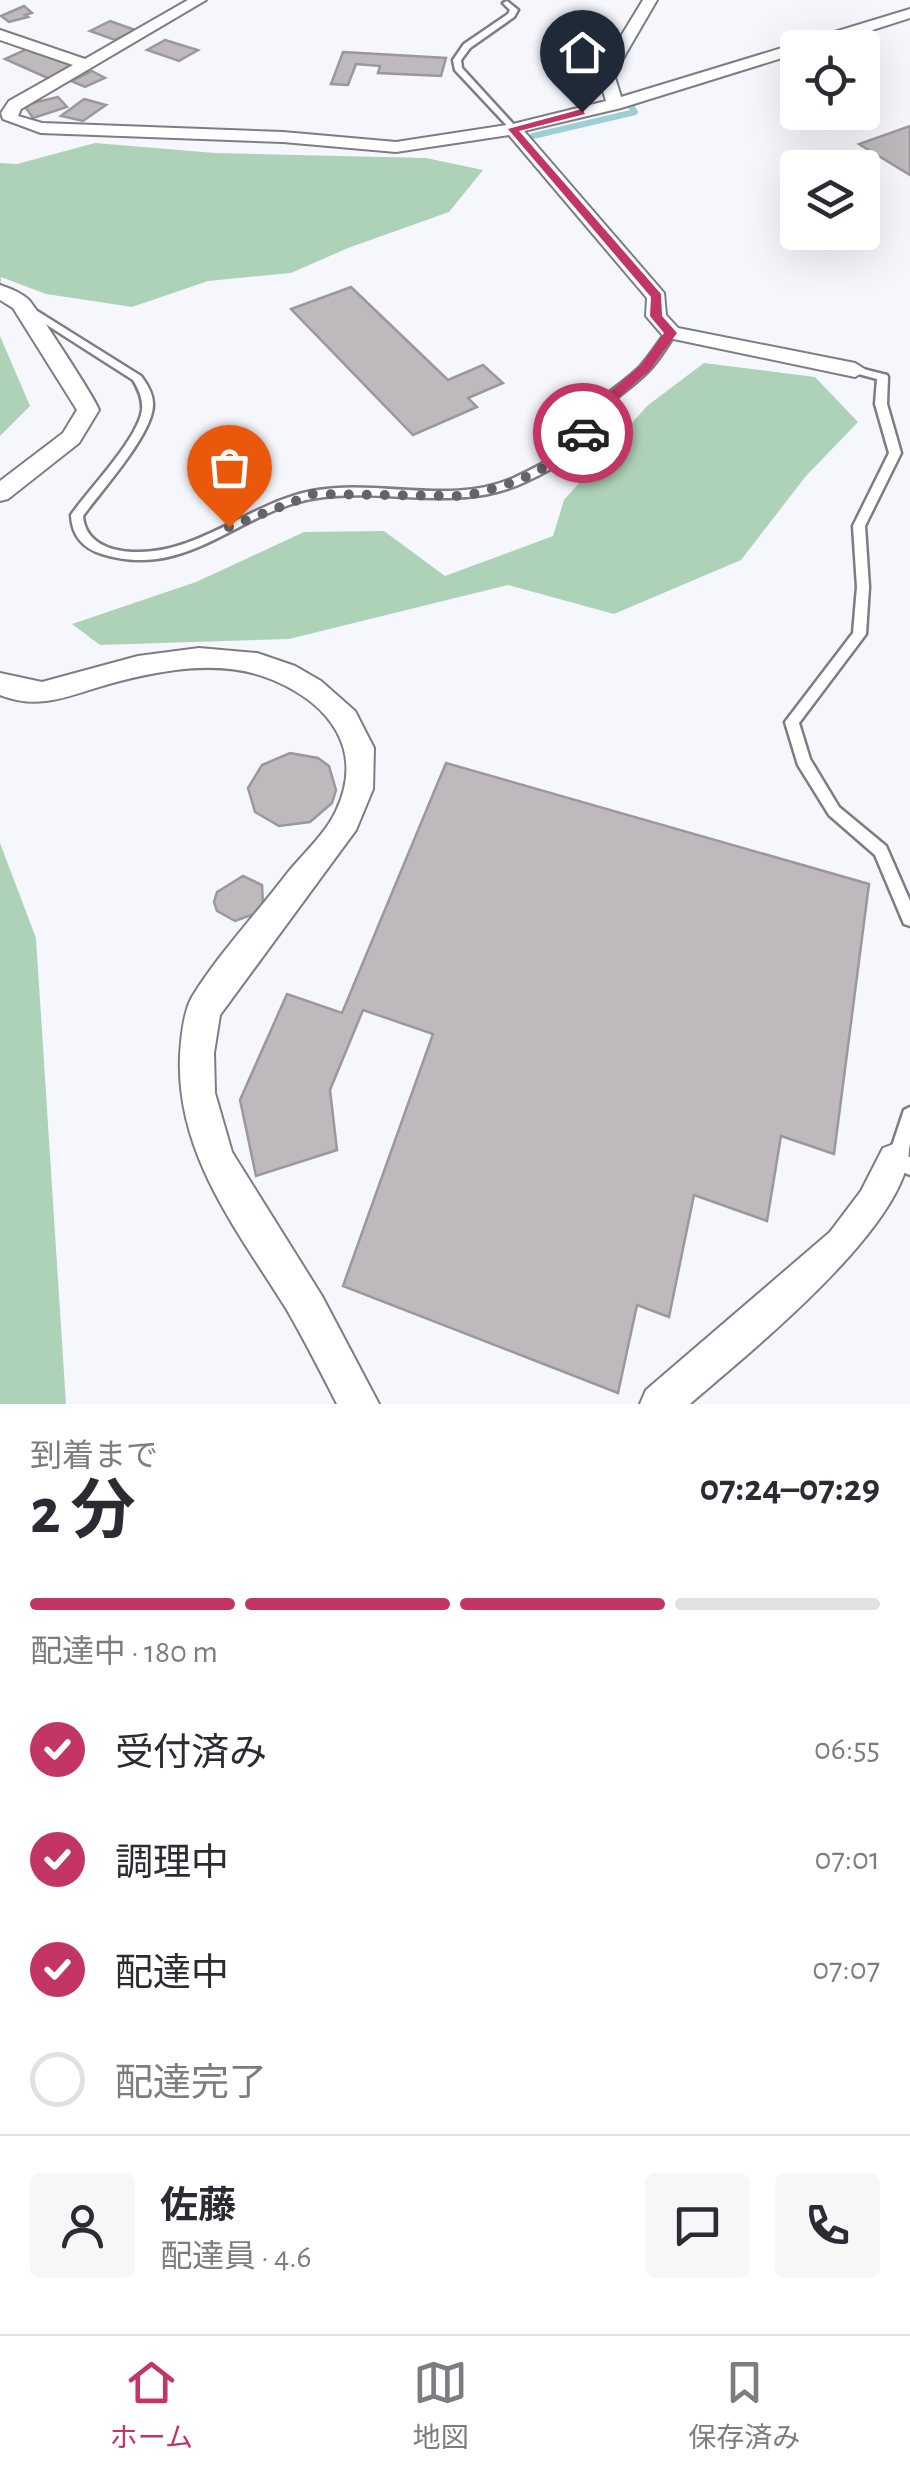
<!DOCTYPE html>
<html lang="ja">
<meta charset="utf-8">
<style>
:root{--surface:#fff;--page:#f7f7f7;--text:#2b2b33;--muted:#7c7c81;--line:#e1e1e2;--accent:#c23565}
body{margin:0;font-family:"Alegreya Sans","Noto Sans JP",sans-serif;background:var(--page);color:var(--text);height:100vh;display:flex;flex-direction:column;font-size:38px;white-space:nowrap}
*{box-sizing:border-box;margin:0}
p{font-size:32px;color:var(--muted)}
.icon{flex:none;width:55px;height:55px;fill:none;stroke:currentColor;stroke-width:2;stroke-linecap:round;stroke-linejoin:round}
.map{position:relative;height:1404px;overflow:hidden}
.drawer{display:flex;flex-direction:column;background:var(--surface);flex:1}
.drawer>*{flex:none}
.controls{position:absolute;left:780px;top:30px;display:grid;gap:20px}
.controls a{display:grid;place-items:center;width:100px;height:100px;border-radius:10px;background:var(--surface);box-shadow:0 10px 40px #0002;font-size:50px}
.pin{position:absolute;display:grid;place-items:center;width:85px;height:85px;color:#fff;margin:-102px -42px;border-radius:50% 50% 50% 0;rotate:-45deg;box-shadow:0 0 10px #0007}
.pin .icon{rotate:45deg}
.courier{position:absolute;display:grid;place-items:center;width:100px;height:100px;margin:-50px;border:8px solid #c23565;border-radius:50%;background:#fff;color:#222;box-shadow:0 2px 12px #0007}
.headline em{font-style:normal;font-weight:700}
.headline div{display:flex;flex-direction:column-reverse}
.headline{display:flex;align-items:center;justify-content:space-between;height:170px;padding:0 30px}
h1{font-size:65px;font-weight:700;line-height:75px}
.bar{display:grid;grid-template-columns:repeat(4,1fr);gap:15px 10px;align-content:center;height:120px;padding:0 30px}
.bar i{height:12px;border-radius:8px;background:var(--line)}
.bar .active{background:var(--accent)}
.bar p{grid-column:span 4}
.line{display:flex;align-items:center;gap:25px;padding:0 30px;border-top:2px solid var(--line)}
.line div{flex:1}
.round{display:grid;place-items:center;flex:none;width:105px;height:105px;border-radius:10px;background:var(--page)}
ol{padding:0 30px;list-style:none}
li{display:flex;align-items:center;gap:30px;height:110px}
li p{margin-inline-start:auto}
li .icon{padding:10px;border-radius:50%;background:var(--accent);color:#fff;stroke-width:4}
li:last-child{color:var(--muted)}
li i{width:55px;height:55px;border:5px solid var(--line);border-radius:50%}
.dock{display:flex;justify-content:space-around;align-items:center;height:140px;border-top:2px solid var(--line);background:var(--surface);font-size:28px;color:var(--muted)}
.dock a{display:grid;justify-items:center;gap:5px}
.dock .active{color:var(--accent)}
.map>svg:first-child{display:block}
.forest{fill:#aed2b7}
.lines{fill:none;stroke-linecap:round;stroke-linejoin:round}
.stream{stroke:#9dd0d6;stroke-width:6}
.building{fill:#beb9bc;stroke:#9c979b;stroke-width:2.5}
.service-casing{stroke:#7d7e83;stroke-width:5}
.minor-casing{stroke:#7d7e83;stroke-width:4}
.service{fill:#fff;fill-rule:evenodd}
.minor{fill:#fff;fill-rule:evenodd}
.route{fill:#c23565}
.done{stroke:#646468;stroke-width:10;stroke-dasharray:0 18}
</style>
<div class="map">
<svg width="910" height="1404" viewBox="0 0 910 1404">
<rect width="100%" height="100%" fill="#f6f7fd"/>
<path class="forest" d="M 95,143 L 215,153 L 426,158 L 483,170 L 449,212 L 348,248 L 291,273 L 208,281 L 132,307 L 46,294 L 1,277 L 0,303 L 0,163 L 17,164 Z
M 0,336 L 30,406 L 0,436 Z
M 704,363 L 815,377 L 858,422 L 806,476 L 741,560 L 614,614 L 508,585 L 289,639 L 100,645 L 72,624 L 196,582 L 304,532 L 384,531 L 445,576 L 553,536 L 564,500 L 647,406 Z
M 0,843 L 36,938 L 66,1404 L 0,1404 Z"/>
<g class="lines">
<path class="stream" d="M 533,136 L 635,112 L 626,99 L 631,98"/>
</g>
<path class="building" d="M 24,6 L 32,13 L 25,15 L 28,17 L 9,22 L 1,16 Z
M 110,21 L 135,30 L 115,40 L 90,31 Z
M 165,40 L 198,50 L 179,61 L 147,50 Z
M 29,48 L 75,67 L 50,79 L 5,59 Z
M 343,52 L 446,58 L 441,76 L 378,73 L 380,66 L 356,64 L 348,85 L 331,84 Z
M 92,71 L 105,78 L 85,87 L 71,81 Z
M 58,97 L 67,107 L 33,118 L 24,105 Z
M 84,99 L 106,105 L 83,121 L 61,116 Z
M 910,126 L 910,175 L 859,144 Z
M 351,287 L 448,380 L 483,365 L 503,383 L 468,398 L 477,407 L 413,435 L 291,309 Z
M 290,753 L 318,758 L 329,766 L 336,790 L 332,803 L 310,822 L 279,826 L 255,812 L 248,788 L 262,765 Z
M 446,763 L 869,884 L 834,1154 L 781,1136 L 767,1221 L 694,1195 L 669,1317 L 637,1305 L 618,1393 L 343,1286 L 433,1034 L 363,1010 L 330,1090 L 337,1150 L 256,1176 L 240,1100 L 287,994 L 342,1013 Z
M 243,876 L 262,885 L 263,904 L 257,913 L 235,921 L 217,911 L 214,902 L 217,892 Z"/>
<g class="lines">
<g class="service-casing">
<path id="service" d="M 507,1 L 518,10 L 514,17 L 470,48 L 461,60 L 462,68 L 516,127 L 516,131 L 513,132 L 455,70 L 453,60 L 464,44 L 508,14 L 510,10 L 503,3 Z
M 26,304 L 141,376 C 147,384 153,393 153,404 C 154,433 101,491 83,516 C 85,542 109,551 133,552 C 197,555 250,503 312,491 C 379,478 451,507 516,477 C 537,467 565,454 578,433 C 583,425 586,415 593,407 C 607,392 625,382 640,367 C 650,356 658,343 667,331 L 675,331 L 676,333 C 667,345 660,359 649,370 C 635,385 618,395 603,410 C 596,418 593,427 588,436 C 575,457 549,471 527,481 C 459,514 388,487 317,498 C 238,510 189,581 102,554 C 82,548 72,535 71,515 C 89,489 138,439 142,410 C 143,399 139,390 133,380 L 22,309 L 21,307 Z
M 855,367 L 887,375 L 888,377 L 887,404 L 901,453 L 865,526 L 869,587 L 866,634 L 799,723 L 810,759 L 839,807 L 886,846 L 910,901 L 910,926 L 904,924 L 875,855 L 829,815 L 798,765 L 785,722 L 853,633 L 857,587 L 853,526 L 889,453 L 875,404 L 877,379 L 851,372 L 850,370 Z
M 910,1107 L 910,1145 L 907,1156 L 910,1157 L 910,1175 L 890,1167 L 887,1161 L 904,1110 Z"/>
</g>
<g class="minor-casing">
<path id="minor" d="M 188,0 L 206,0 L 21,109 L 18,116 L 42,123 L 283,132 L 396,142 L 513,124 L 606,101 L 598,74 L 643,0 L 657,0 L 614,74 L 621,97 L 910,9 L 910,18 L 816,48 L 798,48 L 798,53 L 621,108 L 524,131 L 664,293 L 666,315 L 678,328 L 855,363 L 866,370 L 855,377 L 664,337 L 646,316 L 647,298 L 509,135 L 396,152 L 283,142 L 41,133 L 3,119 L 1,113 L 9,101 L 73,65 L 0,40 L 0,30 L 85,59 Z
M 0,285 C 9,288 22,293 29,300 C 36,308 97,401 99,410 L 79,443 L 8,499 L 0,501 L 0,481 L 63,433 L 77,410 L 13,308 L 0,300 Z
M 199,648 L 257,653 L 295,666 L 321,681 L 355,711 L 374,748 L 373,789 L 356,830 L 220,1015 L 214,1053 L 215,1093 L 232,1152 L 322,1296 L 379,1404 L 337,1404 C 321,1373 305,1341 287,1310 C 238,1231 176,1155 180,1056 C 181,1039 183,1013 192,997 C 219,953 258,912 289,871 C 305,852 325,834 336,811 C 365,750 330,704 273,680 C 222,658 161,670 109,684 C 70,695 41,711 0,695 L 0,673 L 42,682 L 138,656 Z
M 896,1143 L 909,1148 C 910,1225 745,1356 690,1404 L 640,1404 L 646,1390 L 830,1232 L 861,1191 L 883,1148 Z"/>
</g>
<use href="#service" class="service"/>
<use href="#minor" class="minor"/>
</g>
<path class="route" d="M 582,109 L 585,114 L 519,131 L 661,294 L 662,316 L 677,333 L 650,370 L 599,415 L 588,436 L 583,438 L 576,433 L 589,410 L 641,365 L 664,333 L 650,316 L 651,297 L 508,129 Z"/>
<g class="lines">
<path class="done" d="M 229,527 L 313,494 L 464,496 C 506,487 558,470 583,433"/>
</g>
</svg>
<div class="controls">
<a><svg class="icon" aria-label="locate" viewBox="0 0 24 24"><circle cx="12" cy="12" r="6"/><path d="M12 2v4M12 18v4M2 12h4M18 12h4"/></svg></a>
<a><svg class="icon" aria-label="layers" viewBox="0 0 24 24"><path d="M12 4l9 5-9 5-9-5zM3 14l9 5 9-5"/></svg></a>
</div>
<div class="pin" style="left:229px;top:527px;background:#ea580c"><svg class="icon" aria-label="bag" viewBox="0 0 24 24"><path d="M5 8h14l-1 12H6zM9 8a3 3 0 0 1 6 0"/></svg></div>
<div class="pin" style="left:582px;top:112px;background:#1f2937"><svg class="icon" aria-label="home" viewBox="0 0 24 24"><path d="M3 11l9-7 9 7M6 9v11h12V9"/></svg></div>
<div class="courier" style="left:583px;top:433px"><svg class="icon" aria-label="car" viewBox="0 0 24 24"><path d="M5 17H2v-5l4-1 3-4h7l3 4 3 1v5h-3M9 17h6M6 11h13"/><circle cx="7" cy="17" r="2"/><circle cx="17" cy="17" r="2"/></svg></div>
</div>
<section class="drawer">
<div class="headline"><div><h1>2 分</h1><p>到着まで</p></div><em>07:24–07:29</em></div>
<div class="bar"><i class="active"></i><i class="active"></i><i class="active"></i><i></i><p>配達中 · 180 m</p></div>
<ol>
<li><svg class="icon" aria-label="check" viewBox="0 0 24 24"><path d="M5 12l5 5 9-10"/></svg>受付済み<p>06:55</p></li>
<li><svg class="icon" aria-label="check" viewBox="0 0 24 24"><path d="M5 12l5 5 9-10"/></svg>調理中<p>07:01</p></li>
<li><svg class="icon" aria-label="check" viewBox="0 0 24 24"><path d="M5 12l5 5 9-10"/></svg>配達中<p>07:07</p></li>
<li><i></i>配達完了</li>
</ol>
<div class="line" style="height:180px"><a class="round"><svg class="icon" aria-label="person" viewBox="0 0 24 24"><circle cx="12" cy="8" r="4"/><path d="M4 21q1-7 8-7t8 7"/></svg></a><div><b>佐藤</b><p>配達員 · 4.6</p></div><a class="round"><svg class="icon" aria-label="chat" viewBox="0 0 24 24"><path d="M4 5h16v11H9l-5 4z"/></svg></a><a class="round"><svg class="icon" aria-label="phone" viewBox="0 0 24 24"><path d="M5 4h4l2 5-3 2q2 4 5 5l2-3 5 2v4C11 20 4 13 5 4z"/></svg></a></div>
</section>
<nav class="dock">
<a class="active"><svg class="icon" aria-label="home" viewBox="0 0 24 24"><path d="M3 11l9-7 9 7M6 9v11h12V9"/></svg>ホーム</a>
<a><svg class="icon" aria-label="map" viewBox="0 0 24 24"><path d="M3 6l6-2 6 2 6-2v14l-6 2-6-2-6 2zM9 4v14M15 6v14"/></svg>地図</a>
<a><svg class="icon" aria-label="saved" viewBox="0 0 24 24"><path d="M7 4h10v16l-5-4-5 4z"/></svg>保存済み</a>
</nav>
